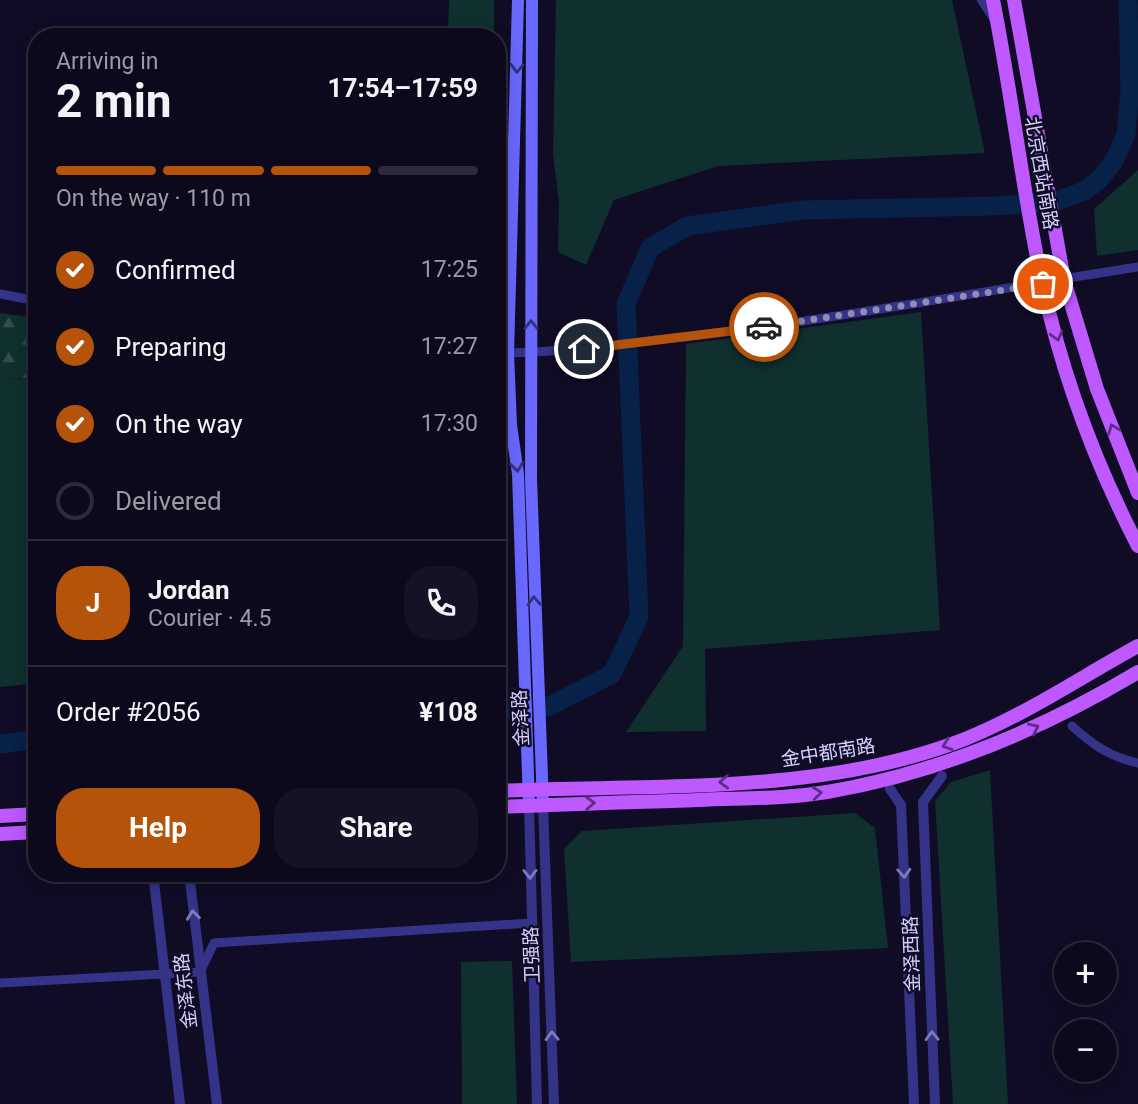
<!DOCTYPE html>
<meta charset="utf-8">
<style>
:root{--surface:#0c091c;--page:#151225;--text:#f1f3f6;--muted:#9a9aa3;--line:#2c2a3b;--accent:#b45309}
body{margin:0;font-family:Roboto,"Noto Sans SC",sans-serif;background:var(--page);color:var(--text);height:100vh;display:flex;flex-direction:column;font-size:26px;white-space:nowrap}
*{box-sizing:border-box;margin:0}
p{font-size:23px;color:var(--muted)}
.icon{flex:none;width:38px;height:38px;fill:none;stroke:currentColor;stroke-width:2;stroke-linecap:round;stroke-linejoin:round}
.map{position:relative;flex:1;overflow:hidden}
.side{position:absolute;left:28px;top:28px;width:478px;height:854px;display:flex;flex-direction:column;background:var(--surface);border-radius:28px;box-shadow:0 4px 18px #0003,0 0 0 2px var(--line)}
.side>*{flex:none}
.fabs{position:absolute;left:1054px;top:942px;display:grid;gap:14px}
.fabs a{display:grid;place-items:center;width:63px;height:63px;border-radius:50%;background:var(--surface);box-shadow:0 4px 18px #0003,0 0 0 2px var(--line);font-size:35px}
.pin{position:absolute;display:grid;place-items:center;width:60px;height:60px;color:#fff;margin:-30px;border:4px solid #fff;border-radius:50%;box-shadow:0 2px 7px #0007}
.courier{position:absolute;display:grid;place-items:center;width:70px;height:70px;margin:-35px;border:5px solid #b45309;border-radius:50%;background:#fff;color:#222;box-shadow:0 2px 9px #0007}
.overview em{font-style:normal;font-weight:700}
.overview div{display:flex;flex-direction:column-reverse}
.overview{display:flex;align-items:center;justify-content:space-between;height:119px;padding:0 28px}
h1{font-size:46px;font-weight:700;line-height:52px}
.bar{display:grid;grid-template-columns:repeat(4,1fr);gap:10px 7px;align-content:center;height:84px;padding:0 28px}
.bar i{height:9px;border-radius:5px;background:var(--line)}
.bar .selected{background:var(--accent)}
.bar p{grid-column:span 4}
.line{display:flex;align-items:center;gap:18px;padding:0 28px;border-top:2px solid var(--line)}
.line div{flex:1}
.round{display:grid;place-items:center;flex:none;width:74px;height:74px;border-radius:28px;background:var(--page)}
ol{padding:0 28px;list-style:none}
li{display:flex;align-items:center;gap:21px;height:77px}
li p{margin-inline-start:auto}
li .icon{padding:7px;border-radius:50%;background:var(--accent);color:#fff;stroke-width:4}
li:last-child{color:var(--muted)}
li i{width:38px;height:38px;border:4px solid var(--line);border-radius:50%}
.action{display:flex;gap:14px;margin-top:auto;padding:14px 28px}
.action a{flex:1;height:80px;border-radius:28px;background:var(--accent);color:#fff;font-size:28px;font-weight:700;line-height:80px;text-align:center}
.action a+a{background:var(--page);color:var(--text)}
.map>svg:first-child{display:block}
.green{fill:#0f302e}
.forest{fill:url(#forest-firs)}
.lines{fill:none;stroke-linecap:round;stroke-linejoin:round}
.river{stroke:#072149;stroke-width:19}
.minor{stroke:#353388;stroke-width:9}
.tertiary{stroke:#353388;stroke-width:10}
.secondary{stroke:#6968ff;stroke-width:12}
.primary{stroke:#be58ff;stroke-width:14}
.oneway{stroke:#34317c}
.oneway2{stroke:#5e2e87}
.oneway3{stroke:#7d7abe}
.done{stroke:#908cb3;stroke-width:7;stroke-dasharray:0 12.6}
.route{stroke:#b45309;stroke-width:9}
.labels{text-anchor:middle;stroke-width:5;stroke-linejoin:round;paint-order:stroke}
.street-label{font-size:19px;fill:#d5d1ff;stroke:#100c25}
</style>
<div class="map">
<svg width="1138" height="1104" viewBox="0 0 1138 1104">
<defs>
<pattern id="forest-firs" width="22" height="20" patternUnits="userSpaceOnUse" patternTransform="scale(1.75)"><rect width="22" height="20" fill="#0f302e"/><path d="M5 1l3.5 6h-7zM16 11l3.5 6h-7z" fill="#314d4d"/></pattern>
</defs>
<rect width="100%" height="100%" fill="#100c25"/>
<path class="green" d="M 449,0 L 494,0 L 494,37 L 448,37 Z
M 556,0 L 952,0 L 985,153 L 718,166 L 614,200 L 586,265 L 558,252 L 559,203 L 553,154 Z
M 1138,170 L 1138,250 L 1097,256 L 1094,209 Z
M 921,312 L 940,630 L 705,649 L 706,731 L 626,732 L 683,646 L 686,344 Z
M 0,379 L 37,379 L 37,683 L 0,687 Z
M 990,770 L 1008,1104 L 953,1104 L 935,801 L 951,782 Z
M 855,813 L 875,828 L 888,948 L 571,962 L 564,849 L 582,831 Z
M 512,961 L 517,1104 L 462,1104 L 461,962 Z"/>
<path class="forest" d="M 0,313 L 37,318 L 37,378 L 0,379 Z"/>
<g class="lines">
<path class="river" d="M 497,708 L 548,707 L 612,674 L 639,617 L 626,304 L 650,248 L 687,226 L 803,210 L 994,206 L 1055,202 L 1084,191 L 1099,180 L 1114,161 L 1126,134 L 1130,90 L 1128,0
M 0,744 L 37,739"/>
<path class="minor" d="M 0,294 L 37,301
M 497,353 C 563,353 627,343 692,336 C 842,318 989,290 1138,267
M 1072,726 C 1093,745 1110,757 1138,763
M 0,983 L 200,972 L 214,943 L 531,923"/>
<path class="tertiary" d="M 982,0 L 994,18
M 890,789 L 901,805 L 914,1104
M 529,805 L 537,1104
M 543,805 L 554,1104
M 153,873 L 180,1104
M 189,873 L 217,1104
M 935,1104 L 923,802 L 942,776"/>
<path class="secondary" d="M 518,0 L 508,353 L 511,425 L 518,474 L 529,805
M 532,0 L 531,479 L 543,805"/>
<path class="primary" d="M 993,0 C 1012,94 1022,189 1042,282 C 1062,374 1095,463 1138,546
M 1014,0 L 1064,280 L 1097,389 L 1138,493
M 497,791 C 650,784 820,796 965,739 C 1025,715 1081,677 1138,646
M 497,807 C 564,804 632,802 699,800 C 742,798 785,799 827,792 C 939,773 1041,730 1138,672
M 0,816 L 37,814
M 0,834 L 37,832"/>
</g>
<defs><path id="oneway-chevron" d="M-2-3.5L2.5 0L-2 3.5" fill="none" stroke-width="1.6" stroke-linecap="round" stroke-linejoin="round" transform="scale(1.75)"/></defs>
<g class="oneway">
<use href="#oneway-chevron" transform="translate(517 68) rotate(91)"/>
<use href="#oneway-chevron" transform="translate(531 325) rotate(-90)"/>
<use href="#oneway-chevron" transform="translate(517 467) rotate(83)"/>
<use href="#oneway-chevron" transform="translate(534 601) rotate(-92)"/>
</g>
<g class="oneway2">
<use href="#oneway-chevron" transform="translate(1057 336) rotate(74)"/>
<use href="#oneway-chevron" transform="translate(1113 429) rotate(-111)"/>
<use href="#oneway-chevron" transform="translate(1034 728) rotate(-26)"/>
<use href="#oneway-chevron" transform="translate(947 745) rotate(161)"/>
<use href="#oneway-chevron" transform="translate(724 782) rotate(178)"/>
<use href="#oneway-chevron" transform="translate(817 793) rotate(-6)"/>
<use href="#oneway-chevron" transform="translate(590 803) rotate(-2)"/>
</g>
<g class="oneway3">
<use href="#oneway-chevron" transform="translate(904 873) rotate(87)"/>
<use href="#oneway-chevron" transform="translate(530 874) rotate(89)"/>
<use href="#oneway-chevron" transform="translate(193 915) rotate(-97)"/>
<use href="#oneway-chevron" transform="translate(552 1036) rotate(-92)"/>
<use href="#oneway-chevron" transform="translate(932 1036) rotate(-92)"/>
</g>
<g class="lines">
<path class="done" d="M 764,327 L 1043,284"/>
<path class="route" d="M 584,349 L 764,327"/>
</g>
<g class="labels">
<g class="street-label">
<text transform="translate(1042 173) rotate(80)" y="7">北京西站南路</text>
<text transform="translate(520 718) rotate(-93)" y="7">金泽路</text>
<text transform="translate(828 752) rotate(-9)" y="7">金中都南路</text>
<text transform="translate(911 954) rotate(-92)" y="7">金泽西路</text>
<text transform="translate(531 955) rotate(-92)" y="7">卫强路</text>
<text transform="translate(185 991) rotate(-97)" y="7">金泽东路</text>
</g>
</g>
</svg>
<div class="fabs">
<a>+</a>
<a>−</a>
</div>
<div class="pin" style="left:1043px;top:284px;background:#ea580c"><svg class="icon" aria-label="bag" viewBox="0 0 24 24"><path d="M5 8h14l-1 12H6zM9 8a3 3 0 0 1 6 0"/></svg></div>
<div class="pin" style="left:584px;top:349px;background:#1f2937"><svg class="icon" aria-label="home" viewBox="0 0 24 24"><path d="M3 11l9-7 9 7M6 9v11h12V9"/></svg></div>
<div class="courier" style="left:764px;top:327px"><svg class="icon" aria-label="car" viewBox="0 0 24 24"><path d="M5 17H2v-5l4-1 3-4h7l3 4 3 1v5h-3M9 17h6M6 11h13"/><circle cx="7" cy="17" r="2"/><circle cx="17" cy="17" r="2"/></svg></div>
<section class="side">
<div class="overview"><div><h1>2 min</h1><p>Arriving in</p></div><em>17:54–17:59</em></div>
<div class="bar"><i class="selected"></i><i class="selected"></i><i class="selected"></i><i></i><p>On the way · 110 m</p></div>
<ol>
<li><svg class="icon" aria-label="check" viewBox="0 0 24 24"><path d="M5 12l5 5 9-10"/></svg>Confirmed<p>17:25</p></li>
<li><svg class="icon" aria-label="check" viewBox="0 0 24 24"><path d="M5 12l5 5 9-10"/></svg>Preparing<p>17:27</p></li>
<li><svg class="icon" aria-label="check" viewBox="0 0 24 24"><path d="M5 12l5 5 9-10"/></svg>On the way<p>17:30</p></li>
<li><i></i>Delivered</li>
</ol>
<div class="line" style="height:126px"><b class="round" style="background:var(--accent);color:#fff">J</b><div><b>Jordan</b><p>Courier · 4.5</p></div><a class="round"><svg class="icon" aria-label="phone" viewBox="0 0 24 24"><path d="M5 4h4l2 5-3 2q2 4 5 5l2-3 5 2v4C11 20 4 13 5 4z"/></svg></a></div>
<div class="line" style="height:91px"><div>Order #2056</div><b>¥108</b></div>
<div class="action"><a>Help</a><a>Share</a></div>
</section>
</div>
